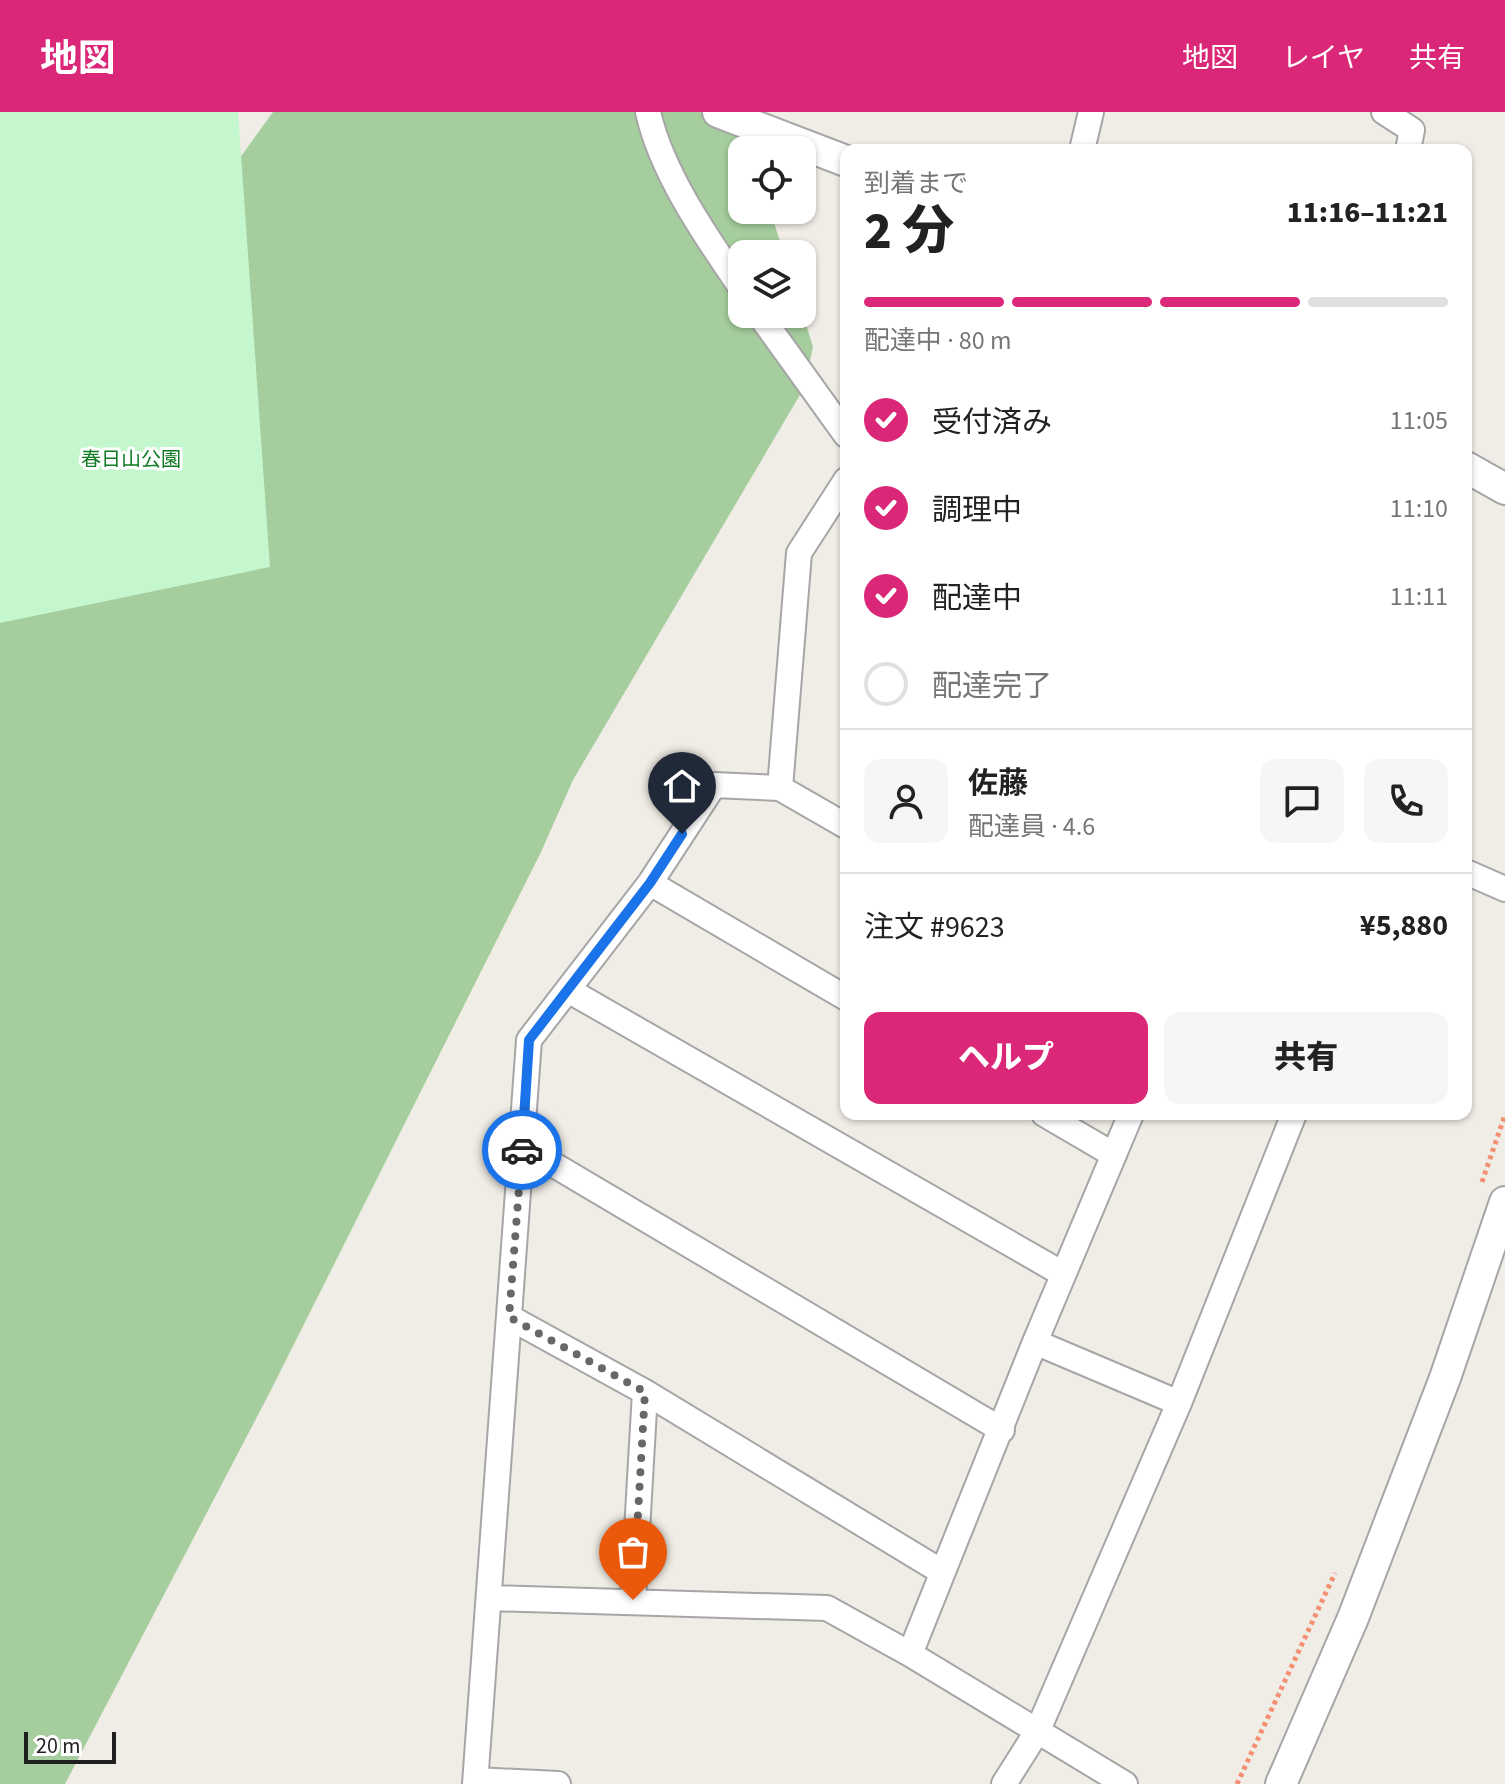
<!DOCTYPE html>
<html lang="ja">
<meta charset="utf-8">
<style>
:root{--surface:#fff;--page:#f6f6f6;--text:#222;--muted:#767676;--line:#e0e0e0;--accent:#db2777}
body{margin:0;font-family:"Source Sans 3","Noto Sans JP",sans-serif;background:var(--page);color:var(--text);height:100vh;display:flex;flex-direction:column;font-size:30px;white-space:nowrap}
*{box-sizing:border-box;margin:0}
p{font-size:26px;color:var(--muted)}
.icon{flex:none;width:44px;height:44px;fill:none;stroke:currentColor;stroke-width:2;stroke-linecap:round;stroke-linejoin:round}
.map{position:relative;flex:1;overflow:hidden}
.drawer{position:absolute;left:840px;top:32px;width:632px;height:976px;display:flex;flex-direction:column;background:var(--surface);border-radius:16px;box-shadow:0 2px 6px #0004}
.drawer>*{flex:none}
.buttons{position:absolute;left:728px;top:24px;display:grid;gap:16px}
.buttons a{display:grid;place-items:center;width:88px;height:88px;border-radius:16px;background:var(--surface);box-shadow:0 2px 6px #0004;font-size:40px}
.scale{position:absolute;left:24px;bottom:20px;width:92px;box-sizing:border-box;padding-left:8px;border:4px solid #1f1f1f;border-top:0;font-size:22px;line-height:28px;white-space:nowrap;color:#1f1f1f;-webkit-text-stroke:6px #fff;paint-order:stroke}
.pin{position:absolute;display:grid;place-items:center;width:68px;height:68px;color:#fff;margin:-82px -34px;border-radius:50% 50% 50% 0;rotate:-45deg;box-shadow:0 0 8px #0007}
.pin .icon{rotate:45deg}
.courier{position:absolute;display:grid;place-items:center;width:80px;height:80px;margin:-40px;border:6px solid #1a73e8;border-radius:50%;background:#fff;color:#222;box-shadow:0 2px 10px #0007}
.headline em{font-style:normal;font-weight:800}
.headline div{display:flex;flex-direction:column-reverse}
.headline{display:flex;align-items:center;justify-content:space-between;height:136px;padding:0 24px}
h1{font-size:52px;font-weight:800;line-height:60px}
.bar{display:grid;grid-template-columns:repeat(4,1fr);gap:12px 8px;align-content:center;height:96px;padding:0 24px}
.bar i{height:10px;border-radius:6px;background:var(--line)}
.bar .on{background:var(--accent)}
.bar p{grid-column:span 4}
.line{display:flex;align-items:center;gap:20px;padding:0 24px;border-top:2px solid var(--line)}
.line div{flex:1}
.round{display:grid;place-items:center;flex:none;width:84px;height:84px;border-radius:16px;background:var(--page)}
ol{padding:0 24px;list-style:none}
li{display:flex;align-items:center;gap:24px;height:88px}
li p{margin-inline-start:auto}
li .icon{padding:8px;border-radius:50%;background:var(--accent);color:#fff;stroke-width:4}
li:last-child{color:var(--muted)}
li i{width:44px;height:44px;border:4px solid var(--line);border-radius:50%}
.cta{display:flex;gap:16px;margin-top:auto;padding:16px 24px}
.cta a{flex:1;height:92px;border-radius:16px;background:var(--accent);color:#fff;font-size:32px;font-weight:800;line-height:92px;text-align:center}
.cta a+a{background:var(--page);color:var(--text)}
header{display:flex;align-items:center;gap:48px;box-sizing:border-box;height:112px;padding:0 40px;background:var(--accent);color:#fff}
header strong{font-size:38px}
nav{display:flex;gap:44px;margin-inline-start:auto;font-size:28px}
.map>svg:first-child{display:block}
.forest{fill:#a5cd9d}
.park{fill:#c5f7cf}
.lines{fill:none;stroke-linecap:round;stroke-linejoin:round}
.minor-casing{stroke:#a6a6a6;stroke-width:28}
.tertiary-casing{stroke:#a6a6a6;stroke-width:34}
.path{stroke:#f48f73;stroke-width:5;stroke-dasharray:4 4;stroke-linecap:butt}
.minor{stroke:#fff;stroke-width:24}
.tertiary{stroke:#fff;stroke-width:30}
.done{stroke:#686765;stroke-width:8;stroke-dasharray:0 14.4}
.route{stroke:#1a73e8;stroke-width:10}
.labels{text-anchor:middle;stroke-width:6;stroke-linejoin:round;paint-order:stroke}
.park-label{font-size:20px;fill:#117a25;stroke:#fff}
</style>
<header>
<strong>地図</strong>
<nav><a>地図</a><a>レイヤ</a><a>共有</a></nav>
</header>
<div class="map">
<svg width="1505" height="1672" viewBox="0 0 1505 1672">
<rect width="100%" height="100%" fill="#f0ede6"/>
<path class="forest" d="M 273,0 L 739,0 L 751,38 L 742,38 L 742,98 L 770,98 L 784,142 L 742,142 L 742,202 L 802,202 L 802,199 L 813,235 L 804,276 L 573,668 L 541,740 L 271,1278 L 65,1672 L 0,1672 L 0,377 Z"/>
<path class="park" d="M 0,0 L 238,0 L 270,455 L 0,511 Z"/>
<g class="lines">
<g class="minor-casing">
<path id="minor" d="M 648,0 C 662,62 707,126 742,177
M 1384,0 L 1412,18 L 1408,38
M 1082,38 L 1091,0
M 759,202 L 846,323
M 780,676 L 799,441 L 846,368
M 1466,760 L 1505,777
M 650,771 L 846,886
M 568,878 L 1063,1162
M 1044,1002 L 1114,1043
M 522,1034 L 1002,1318
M 509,1205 L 645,1280 L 942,1460
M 1035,1230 L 1179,1291
M 489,1486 L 827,1496 L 910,1542 L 1125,1672
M 633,1488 L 645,1280
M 910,1542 L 1035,1230 L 1131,1002
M 476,1668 L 558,1672
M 475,1672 L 529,928 L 650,771 L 714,673 L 780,676 L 846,714
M 1004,1672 L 1038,1618 L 1179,1291 L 1294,1002"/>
</g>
<g class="tertiary-casing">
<path id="tertiary" d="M 718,0 L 846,49
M 1466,355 L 1505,377
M 1281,1672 L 1353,1506 L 1445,1266 L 1505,1090"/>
</g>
<path class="path" d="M 1482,1070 L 1505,1003
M 1237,1672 L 1335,1461"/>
<use href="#minor" class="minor"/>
<use href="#tertiary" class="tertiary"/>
</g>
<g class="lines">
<path class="done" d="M 522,1038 L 509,1205 L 645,1280 L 633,1488"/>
<path class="route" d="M 522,1038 L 529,928 L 650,771 L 682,722"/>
</g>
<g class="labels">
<g class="park-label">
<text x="131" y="354">春日山公園</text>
</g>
</g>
</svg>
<div class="buttons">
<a><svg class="icon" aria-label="locate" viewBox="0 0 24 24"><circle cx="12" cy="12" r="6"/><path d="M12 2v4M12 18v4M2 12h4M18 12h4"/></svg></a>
<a><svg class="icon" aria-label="layers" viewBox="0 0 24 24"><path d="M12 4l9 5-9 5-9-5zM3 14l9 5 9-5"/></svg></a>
</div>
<div class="scale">20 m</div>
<div class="pin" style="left:633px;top:1488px;background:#ea580c"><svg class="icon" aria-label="bag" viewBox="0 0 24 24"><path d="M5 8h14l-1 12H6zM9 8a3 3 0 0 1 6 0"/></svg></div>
<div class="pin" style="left:682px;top:722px;background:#1f2937"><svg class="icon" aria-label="home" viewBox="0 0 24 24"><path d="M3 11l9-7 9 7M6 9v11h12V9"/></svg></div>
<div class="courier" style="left:522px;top:1038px"><svg class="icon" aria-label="car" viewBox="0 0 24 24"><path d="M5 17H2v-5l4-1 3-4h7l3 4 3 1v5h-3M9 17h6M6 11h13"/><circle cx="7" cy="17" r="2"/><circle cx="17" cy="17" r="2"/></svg></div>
<section class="drawer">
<div class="headline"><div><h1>2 分</h1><p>到着まで</p></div><em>11:16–11:21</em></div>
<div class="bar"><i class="on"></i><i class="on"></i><i class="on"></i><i></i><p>配達中 · 80 m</p></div>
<ol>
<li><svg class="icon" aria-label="check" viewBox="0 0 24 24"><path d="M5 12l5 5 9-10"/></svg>受付済み<p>11:05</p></li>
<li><svg class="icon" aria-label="check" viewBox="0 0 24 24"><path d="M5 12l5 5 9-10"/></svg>調理中<p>11:10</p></li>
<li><svg class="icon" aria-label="check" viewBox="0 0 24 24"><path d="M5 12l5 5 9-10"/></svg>配達中<p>11:11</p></li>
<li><i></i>配達完了</li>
</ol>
<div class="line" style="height:144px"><a class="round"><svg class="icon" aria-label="person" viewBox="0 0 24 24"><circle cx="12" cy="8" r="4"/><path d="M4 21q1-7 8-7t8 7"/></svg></a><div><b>佐藤</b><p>配達員 · 4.6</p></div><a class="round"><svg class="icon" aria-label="chat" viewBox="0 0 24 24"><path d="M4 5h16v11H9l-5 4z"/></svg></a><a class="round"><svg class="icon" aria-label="phone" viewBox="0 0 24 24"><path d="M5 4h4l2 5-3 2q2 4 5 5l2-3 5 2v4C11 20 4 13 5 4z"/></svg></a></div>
<div class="line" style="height:104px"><div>注文 #9623</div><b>¥5,880</b></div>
<div class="cta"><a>ヘルプ</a><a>共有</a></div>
</section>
</div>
